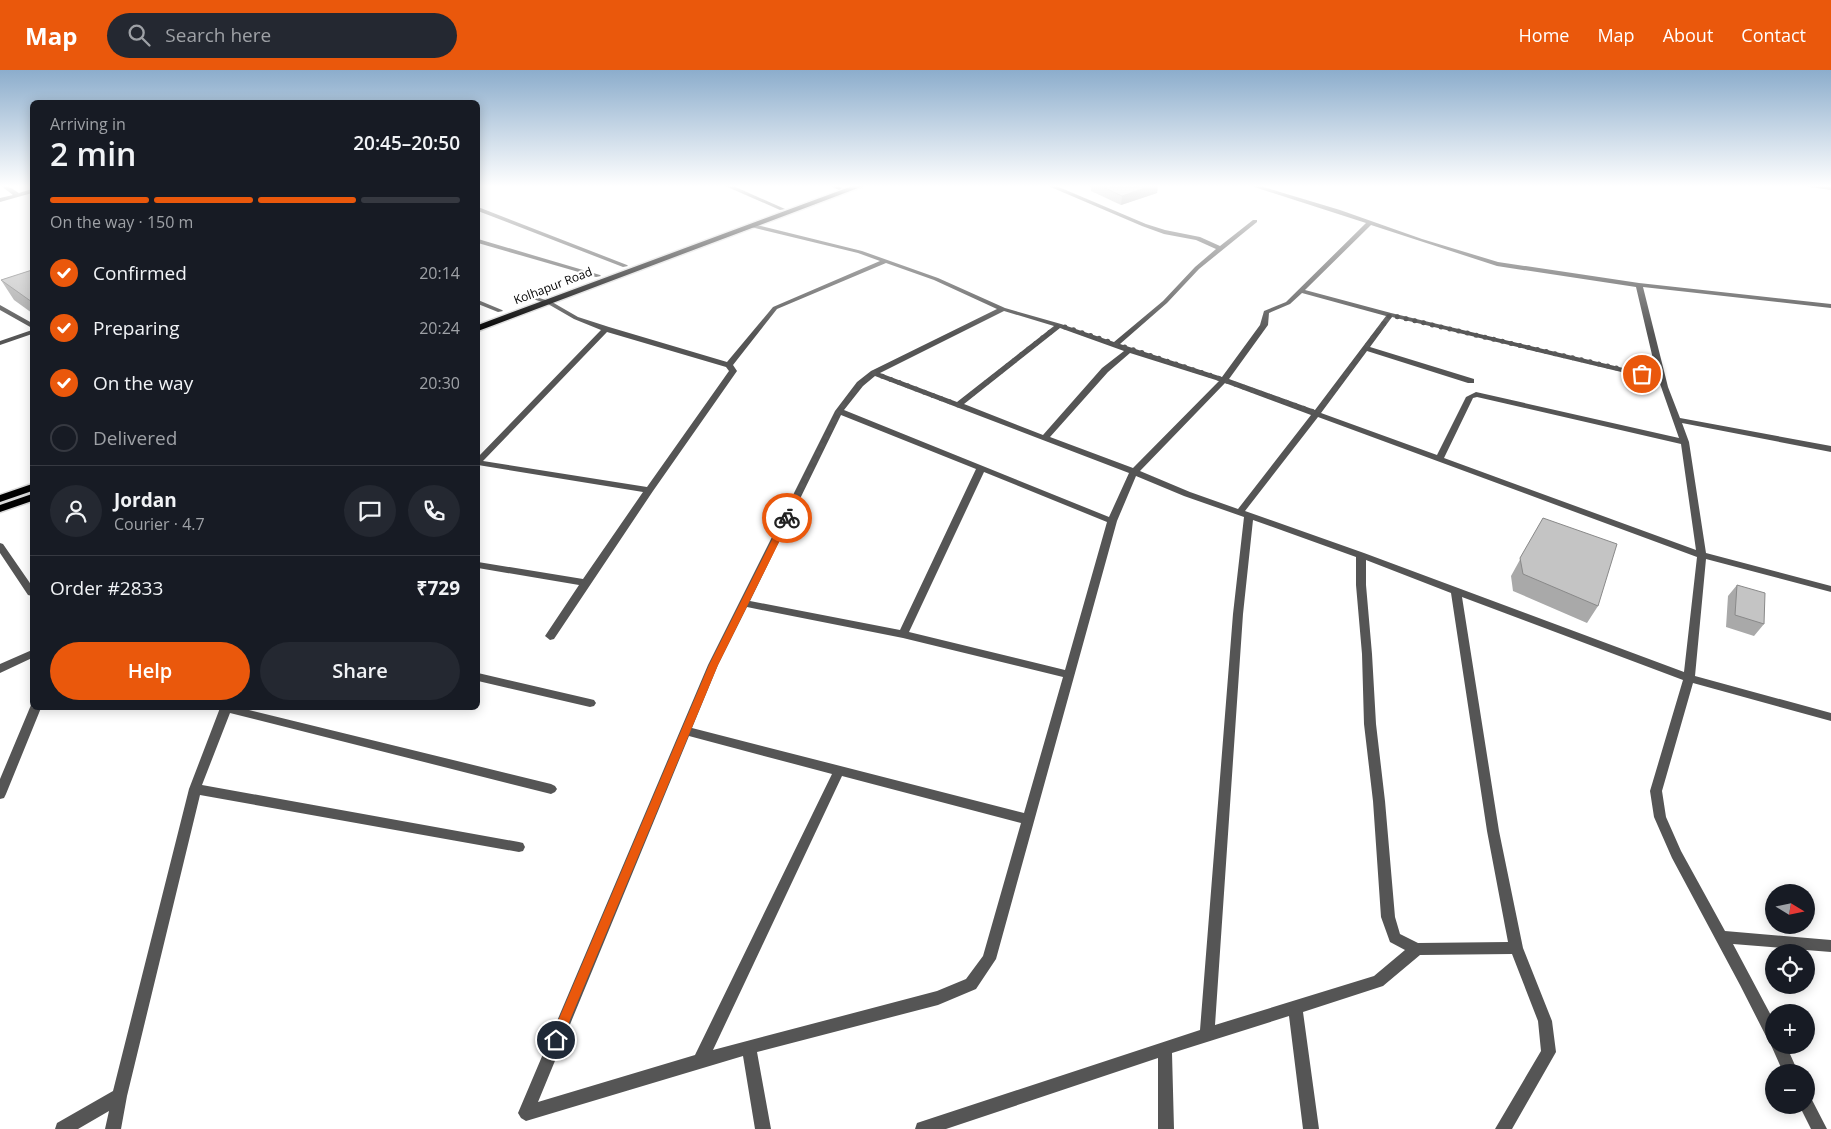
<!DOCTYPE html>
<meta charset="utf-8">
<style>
:root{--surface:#171b24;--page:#242831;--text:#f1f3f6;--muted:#9ea1a6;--line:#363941;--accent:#ea580c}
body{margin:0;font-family:"Open Sans",sans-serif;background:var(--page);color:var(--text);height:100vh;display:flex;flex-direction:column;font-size:19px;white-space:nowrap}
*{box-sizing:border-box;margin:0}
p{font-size:16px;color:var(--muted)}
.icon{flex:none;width:28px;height:28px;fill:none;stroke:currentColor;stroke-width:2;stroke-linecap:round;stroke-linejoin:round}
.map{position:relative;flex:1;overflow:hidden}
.drawer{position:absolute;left:30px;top:30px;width:450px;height:610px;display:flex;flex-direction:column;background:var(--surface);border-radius:8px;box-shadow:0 2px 12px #0003}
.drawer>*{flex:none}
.needle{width:32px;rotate:100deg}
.tools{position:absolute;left:1765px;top:814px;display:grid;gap:10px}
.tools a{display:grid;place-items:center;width:50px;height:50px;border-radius:50%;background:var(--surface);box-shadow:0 2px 12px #0003;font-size:25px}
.pin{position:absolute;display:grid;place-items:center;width:42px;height:42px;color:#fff;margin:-21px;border:2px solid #fff;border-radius:50%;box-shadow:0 1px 5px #0007}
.courier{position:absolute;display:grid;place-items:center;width:50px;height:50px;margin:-25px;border:4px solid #ea580c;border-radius:50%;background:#fff;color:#222;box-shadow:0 1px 6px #0007}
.headline em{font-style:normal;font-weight:600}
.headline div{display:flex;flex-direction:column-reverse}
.headline{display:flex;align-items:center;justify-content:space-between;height:85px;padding:0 20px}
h1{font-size:32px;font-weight:600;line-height:38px}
.bar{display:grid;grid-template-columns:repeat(4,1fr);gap:8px 5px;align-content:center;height:60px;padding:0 20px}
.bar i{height:6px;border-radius:4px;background:var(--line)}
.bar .on{background:var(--accent)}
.bar p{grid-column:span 4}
.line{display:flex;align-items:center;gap:12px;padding:0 20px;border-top:1px solid var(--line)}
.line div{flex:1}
.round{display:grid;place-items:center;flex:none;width:52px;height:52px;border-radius:26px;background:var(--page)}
ol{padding:0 20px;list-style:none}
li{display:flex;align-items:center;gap:15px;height:55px}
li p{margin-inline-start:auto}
li .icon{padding:5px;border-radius:50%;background:var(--accent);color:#fff;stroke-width:4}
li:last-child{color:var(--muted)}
li i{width:28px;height:28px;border:2px solid var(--line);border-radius:50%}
.primary-button{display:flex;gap:10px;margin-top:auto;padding:10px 20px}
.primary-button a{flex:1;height:58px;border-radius:30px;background:var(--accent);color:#fff;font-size:20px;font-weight:600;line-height:58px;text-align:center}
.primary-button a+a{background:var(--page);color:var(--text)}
header{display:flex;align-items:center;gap:30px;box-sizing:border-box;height:70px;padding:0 25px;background:var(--accent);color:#fff}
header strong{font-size:24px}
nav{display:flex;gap:28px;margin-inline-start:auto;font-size:18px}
.search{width:350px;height:45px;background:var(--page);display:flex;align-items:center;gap:12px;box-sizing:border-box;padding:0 18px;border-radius:28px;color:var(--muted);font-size:19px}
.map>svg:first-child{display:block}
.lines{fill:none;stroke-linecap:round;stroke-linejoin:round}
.primary-casing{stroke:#dbdbdb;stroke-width:3}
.minor{fill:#555;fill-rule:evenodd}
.primary{fill:#000;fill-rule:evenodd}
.wall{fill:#a9a9a9}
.shaded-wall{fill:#898989}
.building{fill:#c4c4c4;stroke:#898989}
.route{fill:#ea580c}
.done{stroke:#595959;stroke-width:5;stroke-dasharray:0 9}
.labels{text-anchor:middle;stroke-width:4.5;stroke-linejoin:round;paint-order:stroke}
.far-street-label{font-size:12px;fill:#000;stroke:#fff}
</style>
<header>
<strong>Map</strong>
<div class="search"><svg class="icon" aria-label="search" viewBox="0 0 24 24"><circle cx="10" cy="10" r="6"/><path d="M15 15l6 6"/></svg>Search here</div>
<nav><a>Home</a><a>Map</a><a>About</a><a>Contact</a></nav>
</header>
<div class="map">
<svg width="1831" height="1059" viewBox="0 0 1831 1059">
<rect width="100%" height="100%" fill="#fff"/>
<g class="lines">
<g class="primary-casing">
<path id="primary" d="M 855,115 L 866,115 L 478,261 L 478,255 Z
M 32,414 L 32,421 L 0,432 L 0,425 Z
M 32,424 L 32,431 L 0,442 L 0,435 Z"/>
</g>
<path class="minor" d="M 0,115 L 6,115 L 19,123 L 32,119 L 32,123 L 0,132 L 0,128 L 13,125 Z
M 723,115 L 731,115 L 785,139 L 780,140 Z
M 828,115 L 837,115 L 842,118 L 839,120 Z
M 1046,115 L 1054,115 L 1146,154 L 1165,160 L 1200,167 L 1220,176 L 1253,150 L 1257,150 L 1257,152 L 1199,199 L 1167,233 L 1120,274 L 1222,307 L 1260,255 L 1264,241 L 1286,232 L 1366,153 L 1248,115 L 1257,115 L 1340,140 L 1422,169 L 1498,192 L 1639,213 L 1831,234 L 1831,238 L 1643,217 L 1668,317 L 1680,348 L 1831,376 L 1831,382 L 1682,353 L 1689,372 L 1706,483 L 1831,516 L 1831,522 L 1706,489 L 1695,606 L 1831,643 L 1831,651 L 1693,613 L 1662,721 L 1666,747 L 1681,781 L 1725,861 L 1831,870 L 1831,882 L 1733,874 L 1774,951 L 1774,975 L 1786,975 L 1798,1002 L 1783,1002 L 1771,975 L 1771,973 L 1769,972 L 1740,915 L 1672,788 L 1654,747 L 1650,721 L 1683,610 L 1462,527 L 1499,761 L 1523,878 L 1552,951 L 1556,982 L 1512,1059 L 1495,1059 L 1541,981 L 1538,951 L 1512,884 L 1420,885 L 1383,916 L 1303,942 L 1319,1059 L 1303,1059 L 1289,946 L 1172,983 L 1174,1059 L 1158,1059 L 1158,988 L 946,1059 L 915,1059 L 917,1053 L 923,1051 L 1200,960 L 1233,544 L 1244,447 L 1184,426 L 1136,406 L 1117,451 L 996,889 L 976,919 L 938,935 L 757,982 L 771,1059 L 755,1059 L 743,986 L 526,1051 L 521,1048 L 518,1043 L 708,595 L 835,341 L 857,312 L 871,301 L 997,239 L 934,210 L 886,193 L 777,239 L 733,295 L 737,301 L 653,421 L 554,569 L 550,570 L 545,566 L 579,515 L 478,498 L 478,492 L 583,509 L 643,422 L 478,395 L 478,387 L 601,260 L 574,249 L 548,234 L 533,229 L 536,227 L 552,232 L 578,247 L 609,257 L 727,292 L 773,237 L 880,191 L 858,183 L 751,157 L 751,155 L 753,154 L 862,181 L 938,208 L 1005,238 L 1061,254 L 1114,272 L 1163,231 L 1195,197 L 1216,179 L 1196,170 L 1164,164 L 1142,156 ZM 1371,155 L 1497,196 L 1636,217 L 1657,306 L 1391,243 L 1305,220 ZM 1302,223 L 1386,246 L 1315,340 L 1229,309 L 1268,255 L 1269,243 L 1290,234 ZM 1004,241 L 1054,256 L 957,332 L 880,303 ZM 1392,247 L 1659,311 L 1679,368 L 1476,322 L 1466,327 L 1437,385 L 1321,343 L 1367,281 L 1468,313 L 1474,313 L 1474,309 L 1370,277 ZM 1060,258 L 1124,281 L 1102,298 L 1043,365 L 964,334 ZM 607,262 L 726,297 L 729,301 L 647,417 L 483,391 ZM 1130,283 L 1219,311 L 1133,398 L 1050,367 L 1108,302 ZM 875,306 L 1129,403 L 1109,447 L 844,340 L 863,316 ZM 1225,313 L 1311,345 L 1238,439 L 1190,422 L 1140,401 ZM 1477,327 L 1681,374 L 1696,480 L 1444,388 L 1473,328 ZM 841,345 L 976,399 L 900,560 L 750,531 ZM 1318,347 L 1697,487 L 1684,602 L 1364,483 L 1245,441 ZM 984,402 L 1107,452 L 1065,600 L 909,562 ZM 1253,450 L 1356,487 L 1356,515 L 1362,584 L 1364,654 L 1373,731 L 1381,847 L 1390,872 L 1405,880 L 1374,906 L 1215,955 L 1243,544 ZM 1366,490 L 1451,523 L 1487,761 L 1508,872 L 1418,873 L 1400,864 L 1395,847 L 1385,731 L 1376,654 L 1372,584 L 1366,515 ZM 747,537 L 903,568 L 1063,607 L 1024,743 L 692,658 L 718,595 ZM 689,666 L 832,704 L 695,985 L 538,1032 ZM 842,706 L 1021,753 L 983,886 L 966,909 L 937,921 L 713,980 Z
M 1807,115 L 1831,116 L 1831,120 L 1809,117 Z
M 478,137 L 627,195 L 628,196 L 623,197 L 478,141 Z
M 478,169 L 600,205 L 601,206 L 596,207 L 478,173 Z
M 478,230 L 502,240 L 503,241 L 498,242 L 478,234 Z
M 0,235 L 32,253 L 32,258 L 0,240 Z
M 32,260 L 32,264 L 0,275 L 0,271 Z
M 0,473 L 3,474 L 32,516 L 32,526 L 28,525 L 0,483 Z
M 32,580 L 32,588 L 0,603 L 0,594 Z
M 478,603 L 590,629 L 594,630 L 596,633 L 594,636 L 590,637 L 478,611 Z
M 31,635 L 32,635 L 32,638 L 41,638 L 6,724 L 4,728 L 0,729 L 0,709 Z
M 220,638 L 241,638 L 551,714 L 555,716 L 557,719 L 555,722 L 551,724 L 230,643 L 202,715 L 519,772 L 523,773 L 525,777 L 523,781 L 519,782 L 200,725 L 127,1026 L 121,1059 L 105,1059 L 109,1041 L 78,1059 L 55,1059 L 57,1053 L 113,1021 L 189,719 Z
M 1806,1025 L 1811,1028 L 1827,1059 L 1811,1059 L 1799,1035 L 1806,1035 Z"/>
<use href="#primary" class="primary"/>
</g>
<path class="wall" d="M 1086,115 L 1158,115 L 1157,123 L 1121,135 L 1091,121 L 1091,117 Z
M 32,200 L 32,243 L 14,230 L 1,210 Z
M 1543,448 L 1598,536 L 1587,553 L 1513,521 L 1511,506 Z
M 1737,515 L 1764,554 L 1754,566 L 1726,557 L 1728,526 Z"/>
<path class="shaded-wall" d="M 1153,115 L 1158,115 L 1157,123 L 1121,135 L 1122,126 Z"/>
<path class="building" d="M 1099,115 L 1153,115 L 1122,126 Z
M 32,200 L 32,232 L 1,210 Z
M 1543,448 L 1617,474 L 1598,536 L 1523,504 L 1520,488 Z
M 1737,515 L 1765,523 L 1764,554 L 1735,545 Z"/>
<linearGradient id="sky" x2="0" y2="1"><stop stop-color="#8cadcc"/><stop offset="0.44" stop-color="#fff"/><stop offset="1" stop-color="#fff" stop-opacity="0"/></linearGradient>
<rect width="1831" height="264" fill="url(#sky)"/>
<path class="route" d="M 787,445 L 791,448 L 718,595 L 560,974 L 556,976 L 552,974 L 550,970 L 709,595 L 783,448 Z"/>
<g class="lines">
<path class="done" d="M 787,448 L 839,341 L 860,314 L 874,303 L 958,335 L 1059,255 L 1224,310 L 1317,343 L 1390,245 L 1642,304"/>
</g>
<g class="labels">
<g class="far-street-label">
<text transform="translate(553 216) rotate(-21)" y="4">Kolhapur Road</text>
</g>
</g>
</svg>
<div class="tools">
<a><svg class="needle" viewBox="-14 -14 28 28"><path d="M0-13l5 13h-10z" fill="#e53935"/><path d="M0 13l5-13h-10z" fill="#9ea1a6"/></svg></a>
<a><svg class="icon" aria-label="locate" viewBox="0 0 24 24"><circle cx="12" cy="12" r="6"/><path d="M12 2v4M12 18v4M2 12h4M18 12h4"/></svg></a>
<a>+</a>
<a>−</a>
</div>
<div class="pin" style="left:1642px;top:304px;background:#ea580c"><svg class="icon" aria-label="bag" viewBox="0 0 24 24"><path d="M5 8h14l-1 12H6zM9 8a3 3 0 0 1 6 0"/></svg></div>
<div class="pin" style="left:556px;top:970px;background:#1f2937"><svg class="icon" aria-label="home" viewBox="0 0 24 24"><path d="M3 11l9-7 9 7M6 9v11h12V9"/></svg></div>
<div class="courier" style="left:787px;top:448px"><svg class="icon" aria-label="bike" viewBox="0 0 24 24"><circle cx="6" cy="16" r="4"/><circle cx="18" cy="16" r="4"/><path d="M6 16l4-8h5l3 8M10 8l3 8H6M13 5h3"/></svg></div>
<section class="drawer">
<div class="headline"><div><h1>2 min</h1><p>Arriving in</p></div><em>20:45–20:50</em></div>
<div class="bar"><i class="on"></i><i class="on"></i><i class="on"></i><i></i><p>On the way · 150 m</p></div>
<ol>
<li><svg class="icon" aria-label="check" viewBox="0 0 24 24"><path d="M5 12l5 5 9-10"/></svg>Confirmed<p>20:14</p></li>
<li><svg class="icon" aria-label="check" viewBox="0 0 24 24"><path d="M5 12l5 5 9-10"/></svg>Preparing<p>20:24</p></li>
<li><svg class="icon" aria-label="check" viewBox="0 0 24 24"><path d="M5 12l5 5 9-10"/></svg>On the way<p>20:30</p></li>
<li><i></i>Delivered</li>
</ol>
<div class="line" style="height:90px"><a class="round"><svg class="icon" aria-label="person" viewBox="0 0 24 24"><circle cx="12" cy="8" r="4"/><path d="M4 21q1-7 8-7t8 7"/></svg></a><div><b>Jordan</b><p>Courier · 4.7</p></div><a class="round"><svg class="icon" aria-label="chat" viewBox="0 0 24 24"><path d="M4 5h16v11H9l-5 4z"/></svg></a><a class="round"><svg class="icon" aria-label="phone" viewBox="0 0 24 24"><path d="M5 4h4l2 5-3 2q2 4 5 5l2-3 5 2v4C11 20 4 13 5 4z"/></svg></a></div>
<div class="line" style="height:65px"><div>Order #2833</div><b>₹729</b></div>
<div class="primary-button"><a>Help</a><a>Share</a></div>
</section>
</div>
